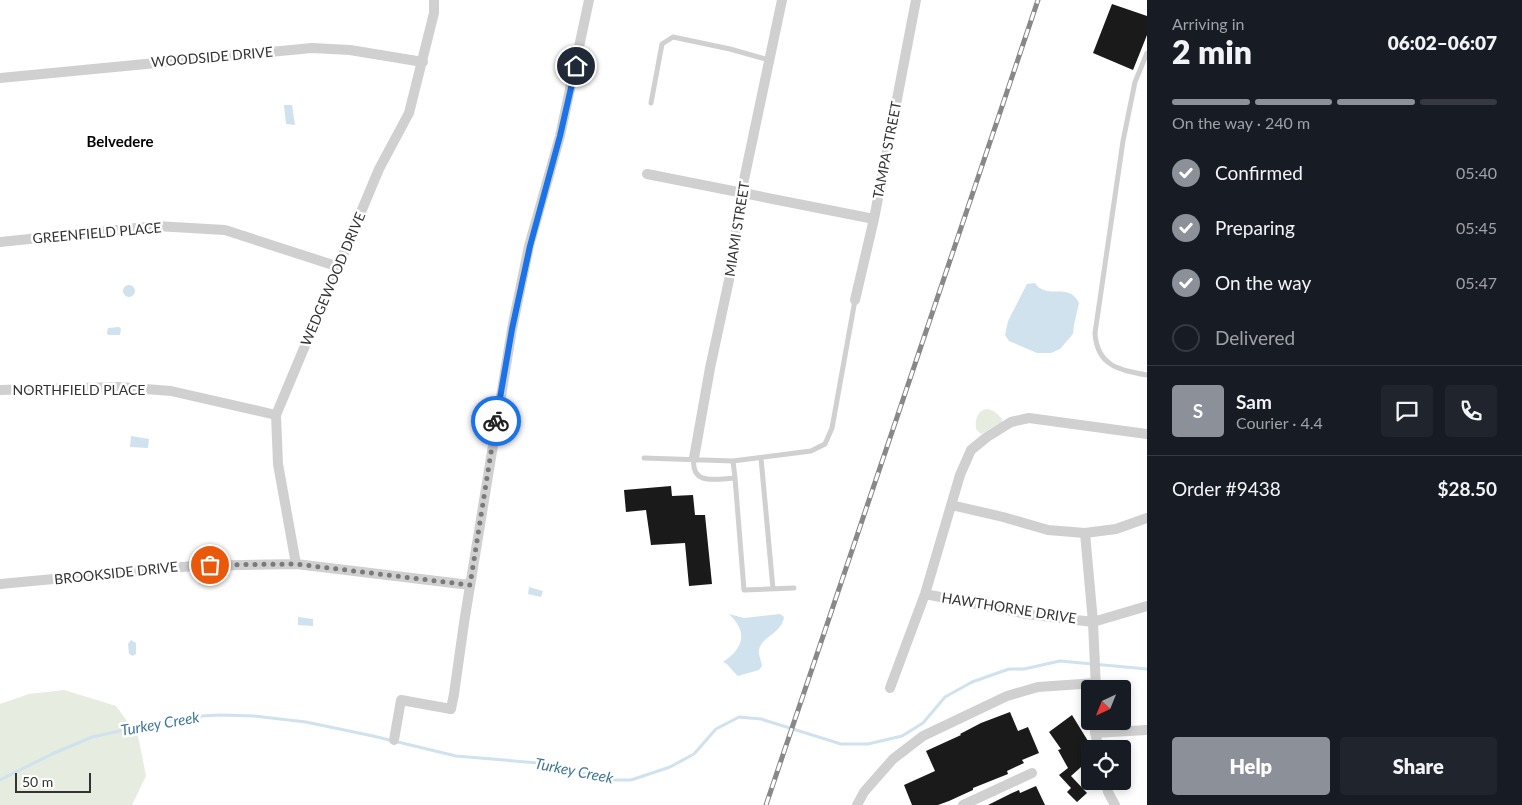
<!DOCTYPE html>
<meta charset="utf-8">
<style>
:root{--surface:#171b24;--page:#20242c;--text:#f1f3f6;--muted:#9ea1a6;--line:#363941;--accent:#8c9099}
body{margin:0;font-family:Lato,sans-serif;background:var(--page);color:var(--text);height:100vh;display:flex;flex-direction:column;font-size:19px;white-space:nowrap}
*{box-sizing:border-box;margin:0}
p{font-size:16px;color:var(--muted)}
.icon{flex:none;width:28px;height:28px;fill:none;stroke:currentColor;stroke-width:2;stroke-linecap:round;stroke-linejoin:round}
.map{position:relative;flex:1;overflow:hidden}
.panel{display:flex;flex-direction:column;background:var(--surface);width:375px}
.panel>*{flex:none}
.needle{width:32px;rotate:223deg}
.buttons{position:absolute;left:1081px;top:680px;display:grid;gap:10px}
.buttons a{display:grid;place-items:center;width:50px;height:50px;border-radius:5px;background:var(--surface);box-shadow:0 2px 8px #0003;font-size:25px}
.scale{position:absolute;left:15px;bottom:12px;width:76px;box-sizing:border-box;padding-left:5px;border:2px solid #333;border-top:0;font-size:14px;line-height:18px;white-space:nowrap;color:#333;-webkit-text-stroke:4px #fff;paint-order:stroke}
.pin{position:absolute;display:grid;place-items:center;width:42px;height:42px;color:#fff;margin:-21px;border:2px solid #fff;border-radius:50%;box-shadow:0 1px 5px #0007}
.courier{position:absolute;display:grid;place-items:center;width:50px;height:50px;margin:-25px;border:4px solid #1a73e8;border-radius:50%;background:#fff;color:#222;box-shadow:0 1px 6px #0007}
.summary em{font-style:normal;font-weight:800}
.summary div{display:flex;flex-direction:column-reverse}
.summary{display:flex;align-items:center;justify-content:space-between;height:85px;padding:0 25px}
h1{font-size:32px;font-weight:800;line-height:38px}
.bar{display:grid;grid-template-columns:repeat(4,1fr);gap:8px 5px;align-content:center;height:60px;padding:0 25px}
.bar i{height:6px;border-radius:4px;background:var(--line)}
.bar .current{background:var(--accent)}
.bar p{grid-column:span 4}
.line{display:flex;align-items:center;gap:12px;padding:0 25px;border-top:1px solid var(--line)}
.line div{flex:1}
.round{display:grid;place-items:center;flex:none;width:52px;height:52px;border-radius:5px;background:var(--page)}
ol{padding:0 25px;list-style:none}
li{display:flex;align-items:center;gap:15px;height:55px}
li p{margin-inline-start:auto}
li .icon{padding:5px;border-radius:50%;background:var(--accent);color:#fff;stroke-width:4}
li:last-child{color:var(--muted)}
li i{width:28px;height:28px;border:2px solid var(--line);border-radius:50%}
.button{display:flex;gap:10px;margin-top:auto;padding:10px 25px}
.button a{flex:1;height:58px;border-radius:5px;background:var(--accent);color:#fff;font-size:20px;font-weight:800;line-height:58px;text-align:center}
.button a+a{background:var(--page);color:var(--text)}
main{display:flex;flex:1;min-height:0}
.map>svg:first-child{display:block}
.green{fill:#e6ecdf}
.water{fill:#cfe2ee}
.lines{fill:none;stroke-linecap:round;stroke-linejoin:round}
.stream{stroke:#cfe2ee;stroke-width:3}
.building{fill:#1a1a1a}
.lane{stroke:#d0d0d0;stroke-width:5}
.street{stroke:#d0d0d0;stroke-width:10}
.rail-casing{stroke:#888;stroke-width:5}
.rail{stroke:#fff;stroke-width:3;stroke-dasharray:9;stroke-linecap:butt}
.done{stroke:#7a7a7a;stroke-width:5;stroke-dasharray:0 9}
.route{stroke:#1a73e8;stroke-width:6}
.labels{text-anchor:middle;stroke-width:5;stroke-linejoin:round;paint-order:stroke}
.street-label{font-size:14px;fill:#333;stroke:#fff}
.neighbourhood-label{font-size:15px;font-weight:bold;fill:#000;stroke:#fff}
.water-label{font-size:15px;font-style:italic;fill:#3f7597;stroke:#fff}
</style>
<main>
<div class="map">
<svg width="1147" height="805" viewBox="0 0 1147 805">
<rect width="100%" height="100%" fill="#fff"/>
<path class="green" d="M 987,409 C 994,410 997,413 1002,419 L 1002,422 L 981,434 L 976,429 C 975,419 977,411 987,409 Z
M 64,690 L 116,706 L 138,736 L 146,776 L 132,805 L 0,805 L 0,704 L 29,694 Z"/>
<path class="water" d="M 284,105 L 292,105 L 295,125 L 286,124 Z
M 1035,283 C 1047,301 1068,281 1079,303 L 1074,325 L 1073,334 L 1060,349 L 1051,353 L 1037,353 L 1009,341 L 1005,335 L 1008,321 L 1027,284 Z
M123 291a6 6 0 1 1 12 0a6 6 0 1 1-12 0Z
M 119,327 L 121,329 L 120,335 L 108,335 L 107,333 L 108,328 Z
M 131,436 L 149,439 L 148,448 L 130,447 Z
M 529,587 L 543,591 L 541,597 L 528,594 Z
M 729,614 L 744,618 L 780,614 L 784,617 C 781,636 757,637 759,654 C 760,658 761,662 762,666 L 759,670 L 738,676 C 732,671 729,664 723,662 C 744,648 748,632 729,614 Z
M 298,617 L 313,619 L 313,626 L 298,625 Z
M 131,640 L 136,643 L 136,654 L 133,656 L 129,654 L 128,644 Z"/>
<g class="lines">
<path class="stream" d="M 0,780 L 52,754 L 92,737 L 183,717 L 221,715 L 254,716 L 306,722 L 373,736 L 456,756 L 550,764 L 606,780 L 631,780 L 670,767 L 694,754 L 716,729 L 739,717 L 761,719 L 841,744 L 868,744 L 902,736 L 923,723 L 945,697 L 972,682 L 1009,669 L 1024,669 L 1060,661 L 1147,669"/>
</g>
<path class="building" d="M 1112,4 L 1147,16 L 1147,35 L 1133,70 L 1093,53 Z
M 671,486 L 672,496 L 693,495 L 695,515 L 705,515 L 712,584 L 689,586 L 685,543 L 651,545 L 646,510 L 626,512 L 624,490 Z
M 1010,712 L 1018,731 L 1028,727 L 1039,753 L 1022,760 L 1024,763 L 1007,771 L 1008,774 L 973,788 L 973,790 L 949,801 L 938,805 L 912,805 L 904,785 L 935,771 L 926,751 L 961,735 L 960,734 L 981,723 Z
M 1072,715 L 1088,741 L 1081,745 L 1090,755 L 1090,759 L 1071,776 L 1087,793 L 1077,802 L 1067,792 L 1071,788 L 1059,775 L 1068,768 L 1058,750 L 1061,749 L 1049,732 Z
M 1036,786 L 1045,805 L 988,805 L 1012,793 L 1019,790 L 1020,793 Z"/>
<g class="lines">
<path class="lane" d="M 1147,53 L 1135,82 L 1123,141 L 1095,333 C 1097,366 1119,370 1147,375
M 651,103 L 662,44 L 673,37 L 730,49 L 769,60
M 644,458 L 733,461 L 811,451 L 825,444 L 832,428 L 855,300
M 694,458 C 690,486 716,479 735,478 L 744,590 L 794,588
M 761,458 L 773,589
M 733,461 L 735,478"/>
<path class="street" d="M 0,78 L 312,48 L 350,50 L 423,62
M 647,174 L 874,219
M 0,242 L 156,226 L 225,230 L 339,267
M 855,300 L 874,219 L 916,0
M 0,390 L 119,387 L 171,391 L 276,415
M 694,458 L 710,368 L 729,280 L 741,194 L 782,0
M 951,505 L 1003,517 L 1048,530 L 1085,533 L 1116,529 L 1147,518
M 1085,533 L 1093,622 L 1096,689
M 296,564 L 278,464 L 276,415 L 379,169 L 409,113 L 434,13 L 434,0
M 0,584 L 193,566 L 296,564 L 470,585
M 925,594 L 1027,614 L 1093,622 L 1147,606
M 890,688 L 925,594 L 960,475 L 971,450 L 987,437 L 1011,422 L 1029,418 L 1147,434
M 1095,721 L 1095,733 L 1099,749
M 1095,733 L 1147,730
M 394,740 L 401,700 L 451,709 L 454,694 L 464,623 L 512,329 L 529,246 L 560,136 L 589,0
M 1106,781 L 1108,792 L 1115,805
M 857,805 L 864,792 L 893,759 L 923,736 L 1007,696 L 1038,687 L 1096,683
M 963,805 L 1032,773"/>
<g class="rail-casing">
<path id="rail" d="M 766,805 L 1038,0"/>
</g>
<use href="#rail" class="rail"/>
</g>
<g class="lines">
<path class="done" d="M 210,565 L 296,564 L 470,585 L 496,421"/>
<path class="route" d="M 496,421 L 512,329 L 530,246 L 560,136 L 576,66"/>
</g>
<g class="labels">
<g class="street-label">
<text transform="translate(212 57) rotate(-5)" y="5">WOODSIDE DRIVE</text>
<text transform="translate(887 150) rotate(-79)" y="5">TAMPA STREET</text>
<text transform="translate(737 229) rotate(-81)" y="5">MIAMI STREET</text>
<text transform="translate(97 233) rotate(-5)" y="5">GREENFIELD PLACE</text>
<text transform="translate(333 279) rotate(-67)" y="5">WEDGEWOOD DRIVE</text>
<text x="79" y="395">NORTHFIELD PLACE</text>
<text transform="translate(116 573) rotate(-6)" y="5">BROOKSIDE DRIVE</text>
<text transform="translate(1009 608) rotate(9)" y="5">HAWTHORNE DRIVE</text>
</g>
<g class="neighbourhood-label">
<text x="120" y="147">Belvedere</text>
</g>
<g class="water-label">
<text transform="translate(160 724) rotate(-10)" y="5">Turkey Creek</text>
<text transform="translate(574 771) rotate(11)" y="5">Turkey Creek</text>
</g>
</g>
</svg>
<div class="buttons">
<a><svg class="needle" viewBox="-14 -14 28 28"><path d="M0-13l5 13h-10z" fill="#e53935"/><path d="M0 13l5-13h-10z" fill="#9ea1a6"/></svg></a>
<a><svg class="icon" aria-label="locate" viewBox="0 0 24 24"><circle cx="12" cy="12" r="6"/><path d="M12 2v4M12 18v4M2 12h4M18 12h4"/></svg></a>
</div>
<div class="scale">50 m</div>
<div class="pin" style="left:210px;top:565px;background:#ea580c"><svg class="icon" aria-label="bag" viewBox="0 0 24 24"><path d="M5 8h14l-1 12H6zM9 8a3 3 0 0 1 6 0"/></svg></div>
<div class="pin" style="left:576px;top:66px;background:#1f2937"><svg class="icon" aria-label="home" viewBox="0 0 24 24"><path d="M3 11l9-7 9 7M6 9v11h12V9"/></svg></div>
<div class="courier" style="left:496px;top:421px"><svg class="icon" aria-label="bike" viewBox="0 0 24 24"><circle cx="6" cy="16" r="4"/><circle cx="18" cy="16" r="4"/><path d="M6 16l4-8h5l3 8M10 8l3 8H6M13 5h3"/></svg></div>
</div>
<section class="panel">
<div class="summary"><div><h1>2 min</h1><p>Arriving in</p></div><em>06:02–06:07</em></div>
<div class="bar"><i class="current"></i><i class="current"></i><i class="current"></i><i></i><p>On the way · 240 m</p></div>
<ol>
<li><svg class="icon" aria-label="check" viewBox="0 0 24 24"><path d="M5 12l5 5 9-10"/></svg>Confirmed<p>05:40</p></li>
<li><svg class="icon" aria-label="check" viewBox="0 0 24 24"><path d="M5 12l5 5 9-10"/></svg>Preparing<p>05:45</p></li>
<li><svg class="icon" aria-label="check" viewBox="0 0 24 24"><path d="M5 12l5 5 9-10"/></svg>On the way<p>05:47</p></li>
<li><i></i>Delivered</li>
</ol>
<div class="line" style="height:90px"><b class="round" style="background:var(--accent);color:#fff">S</b><div><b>Sam</b><p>Courier · 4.4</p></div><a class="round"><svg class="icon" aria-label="chat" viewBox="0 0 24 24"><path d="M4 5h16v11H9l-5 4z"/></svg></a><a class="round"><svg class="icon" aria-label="phone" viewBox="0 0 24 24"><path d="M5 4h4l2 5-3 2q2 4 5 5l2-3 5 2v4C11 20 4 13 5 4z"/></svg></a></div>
<div class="line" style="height:65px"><div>Order #9438</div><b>$28.50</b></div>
<div class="button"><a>Help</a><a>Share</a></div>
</section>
</main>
